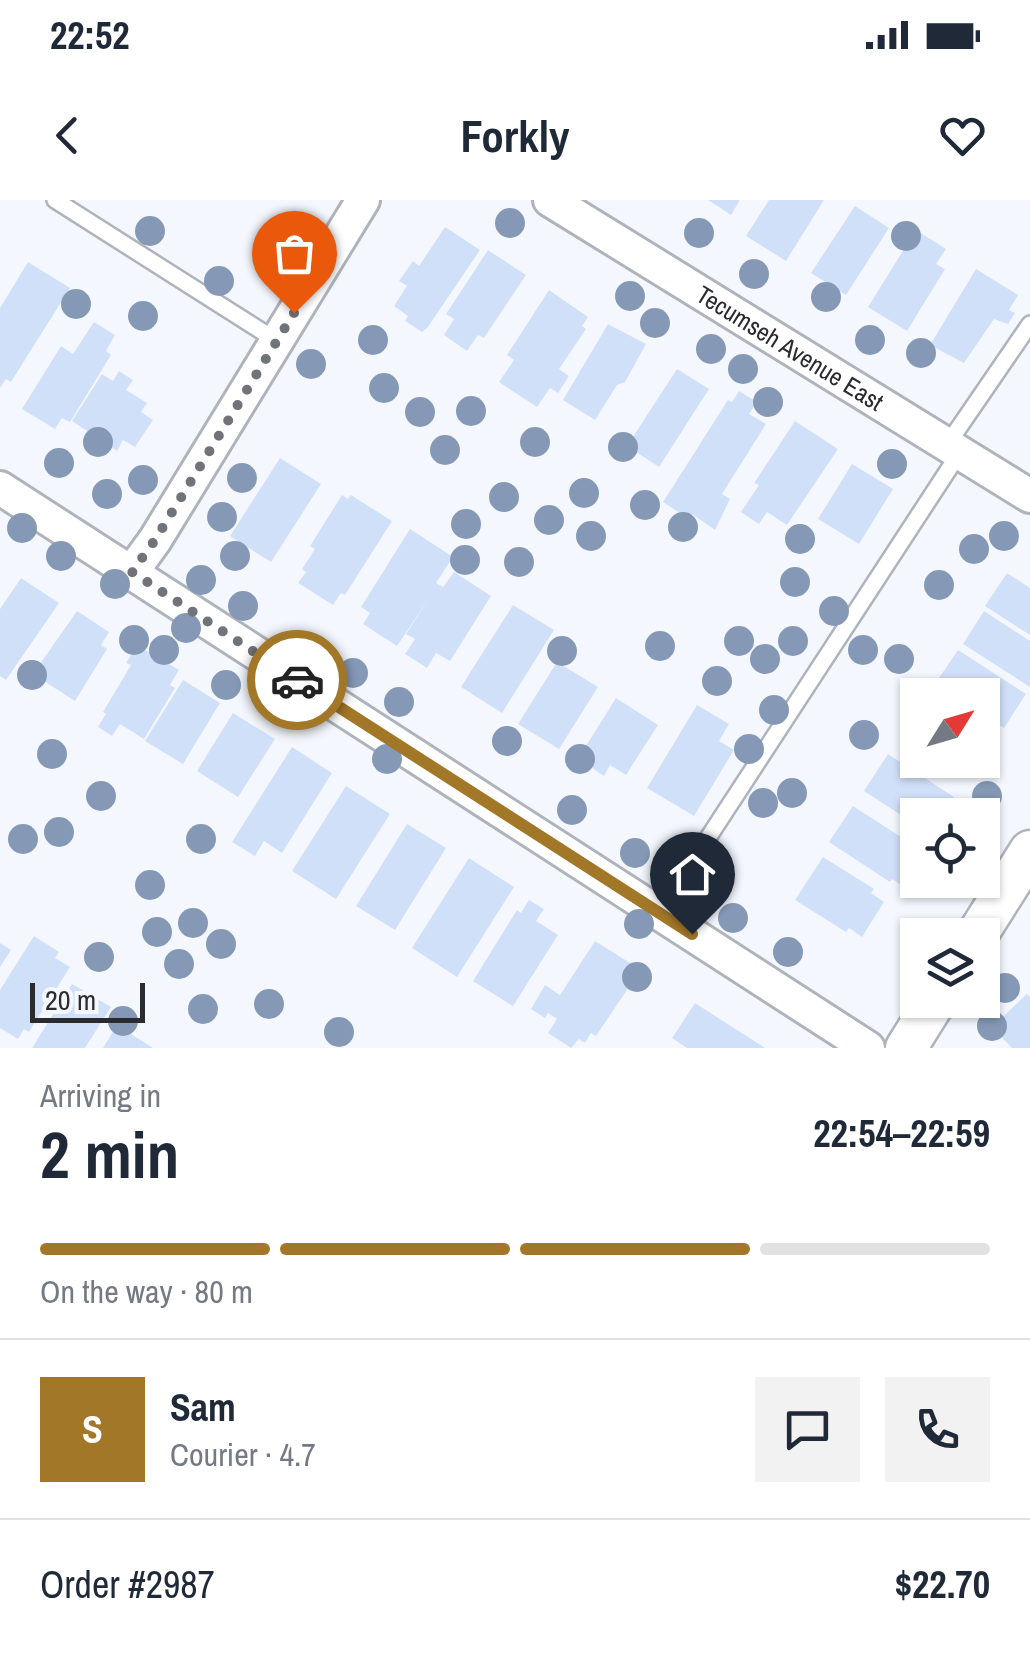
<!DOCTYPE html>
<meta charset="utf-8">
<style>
:root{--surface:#fff;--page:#f2f2f3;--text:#1f2937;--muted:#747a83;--line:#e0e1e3;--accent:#a27727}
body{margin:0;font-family:"Archivo Narrow",sans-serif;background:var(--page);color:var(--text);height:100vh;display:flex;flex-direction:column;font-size:38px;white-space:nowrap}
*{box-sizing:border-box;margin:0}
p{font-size:32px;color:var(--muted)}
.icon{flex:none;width:55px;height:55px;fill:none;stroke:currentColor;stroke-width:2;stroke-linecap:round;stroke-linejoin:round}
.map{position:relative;height:848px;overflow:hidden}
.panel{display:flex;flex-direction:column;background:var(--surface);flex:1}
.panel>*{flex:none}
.needle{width:65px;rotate:53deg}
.controls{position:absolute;left:900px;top:478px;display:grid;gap:20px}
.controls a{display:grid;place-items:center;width:100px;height:100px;border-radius:0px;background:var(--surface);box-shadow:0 2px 8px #0004;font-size:50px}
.scale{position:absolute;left:30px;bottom:25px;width:115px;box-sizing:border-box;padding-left:10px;border:5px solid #292b2e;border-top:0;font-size:28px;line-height:35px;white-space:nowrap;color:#292b2e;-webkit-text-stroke:8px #f4f8fe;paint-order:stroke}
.pin{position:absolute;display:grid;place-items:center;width:85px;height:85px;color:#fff;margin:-102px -42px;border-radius:50% 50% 50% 0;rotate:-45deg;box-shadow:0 0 10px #0007}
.pin .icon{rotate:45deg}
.courier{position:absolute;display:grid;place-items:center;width:100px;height:100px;margin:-50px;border:8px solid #a27727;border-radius:50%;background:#fff;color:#222;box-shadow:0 2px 12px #0007}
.headline em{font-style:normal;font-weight:800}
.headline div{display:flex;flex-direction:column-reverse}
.headline{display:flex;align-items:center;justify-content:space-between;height:170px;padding:0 40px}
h1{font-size:65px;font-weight:800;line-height:75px}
.bar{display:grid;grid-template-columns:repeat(4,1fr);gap:15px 10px;align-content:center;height:120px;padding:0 40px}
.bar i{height:12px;border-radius:8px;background:var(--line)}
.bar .current{background:var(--accent)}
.bar p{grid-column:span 4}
.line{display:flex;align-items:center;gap:25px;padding:0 40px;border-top:2px solid var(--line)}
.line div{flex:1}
.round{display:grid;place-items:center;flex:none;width:105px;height:105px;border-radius:0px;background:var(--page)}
.status{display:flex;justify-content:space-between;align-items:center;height:70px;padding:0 50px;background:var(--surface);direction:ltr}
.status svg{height:28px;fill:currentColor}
header{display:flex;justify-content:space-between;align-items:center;height:130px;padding:0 40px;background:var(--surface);font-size:45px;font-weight:800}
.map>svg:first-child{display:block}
.building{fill:#d1e0f9}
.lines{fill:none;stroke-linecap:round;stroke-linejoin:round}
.service-casing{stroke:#afb4bc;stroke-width:20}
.minor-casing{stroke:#afb4bc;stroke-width:38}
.tertiary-casing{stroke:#afb4bc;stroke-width:45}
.service{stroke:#fff;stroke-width:15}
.minor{stroke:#fff;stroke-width:32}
.tertiary{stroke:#fff;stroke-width:40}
.tree{fill:#8599b6}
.done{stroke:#707377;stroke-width:10;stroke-dasharray:0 18}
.route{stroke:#a27727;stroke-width:12}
.labels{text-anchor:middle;stroke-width:10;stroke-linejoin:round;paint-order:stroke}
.street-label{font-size:25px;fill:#292b2e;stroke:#f4f8fe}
</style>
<div class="status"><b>22:52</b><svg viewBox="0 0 49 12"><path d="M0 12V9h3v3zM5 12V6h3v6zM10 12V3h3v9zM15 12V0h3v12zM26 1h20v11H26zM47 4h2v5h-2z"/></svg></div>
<header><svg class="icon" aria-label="back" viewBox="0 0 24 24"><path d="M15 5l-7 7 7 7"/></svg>Forkly<svg class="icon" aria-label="heart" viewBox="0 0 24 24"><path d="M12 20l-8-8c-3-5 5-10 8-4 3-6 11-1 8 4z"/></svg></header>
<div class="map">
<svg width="1030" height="848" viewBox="0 0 1030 848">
<rect width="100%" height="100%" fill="#f4f8fe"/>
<path class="building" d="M 708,0 L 740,0 L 731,15 Z
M 769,0 L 824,0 L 786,61 L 746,36 Z
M 855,6 L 889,28 L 846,95 L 811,73 Z
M 445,27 L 480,50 L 428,127 L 422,132 L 405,121 L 408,116 L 394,106 L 407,86 L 399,81 L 413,61 L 419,66 Z
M 916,30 L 946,49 L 936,64 L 945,69 L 907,131 L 868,107 Z
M 488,50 L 526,75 L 484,138 L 478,135 L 467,151 L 444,135 L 454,119 L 446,114 Z
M 28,62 L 70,88 L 11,182 L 6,179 L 0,188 L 0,108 Z
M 976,69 L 1018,95 L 1009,110 L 1015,113 L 1008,124 L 994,119 L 964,163 L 930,145 Z
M 549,90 L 588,117 L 582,126 L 586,129 L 559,169 L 569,176 L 558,193 L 550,188 L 537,207 L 499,182 L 514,160 L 507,155 Z
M 94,122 L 115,135 L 106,151 L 111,155 L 70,222 L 62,218 L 55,229 L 22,209 L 61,146 L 73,154 Z
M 608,124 L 646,144 L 625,182 L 617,185 L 595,220 L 563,200 Z
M 677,169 L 709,189 L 659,267 L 627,246 Z
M 119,171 L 133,180 L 126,190 L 147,203 L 141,212 L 153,220 L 135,247 L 123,240 L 117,251 L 72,221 L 102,174 L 113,181 Z
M 739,191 L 757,202 L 749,214 L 766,224 L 722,294 L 730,299 L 715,330 L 692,314 L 689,319 L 663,302 L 728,200 L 732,202 Z
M 795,221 L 838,249 L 787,325 L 767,312 L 759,324 L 741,312 L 759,285 L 754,283 Z
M 280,258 L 321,284 L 271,362 L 230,336 Z
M 852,264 L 893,289 L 859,344 L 818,319 Z
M 342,295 L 348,299 L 351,295 L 392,321 L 345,395 L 341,393 L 333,405 L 298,383 L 306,372 L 302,369 L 315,349 L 310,346 Z
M 410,329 L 453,357 L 436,383 L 443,387 L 454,372 L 491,396 L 450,461 L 436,453 L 427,468 L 405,454 L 415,439 L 406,434 L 430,397 L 397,446 L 363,424 L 370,413 L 361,407 Z
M 1007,373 L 1030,388 L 1030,435 L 985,406 Z
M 21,378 L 59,403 L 6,480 L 0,476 L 0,409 Z
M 513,405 L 554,430 L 502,513 L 461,487 Z
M 77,411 L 109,432 L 101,445 L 107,449 L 75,501 L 33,474 Z
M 984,411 L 1030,441 L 1030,487 L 963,444 Z
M 137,445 L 179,470 L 170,485 L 175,488 L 144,539 L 120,524 L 112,536 L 98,527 L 106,514 L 103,512 L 131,465 L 126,463 Z
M 958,450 L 1026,494 L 1004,528 L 982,514 L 982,495 L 952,495 L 935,484 Z
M 557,462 L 598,487 L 559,549 L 518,524 Z
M 183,480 L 220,503 L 183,564 L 145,541 Z
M 616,498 L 658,525 L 626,575 L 610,565 L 604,576 L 585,563 L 592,553 L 584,549 Z
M 697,505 L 729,524 L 719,541 L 734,550 L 694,616 L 647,588 Z
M 233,513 L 275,539 L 238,597 L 197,571 Z
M 918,513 L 918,541 L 905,532 Z
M 982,537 L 993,544 L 982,559 Z
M 292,547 L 332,573 L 282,653 L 264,641 L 255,656 L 232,642 Z
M 888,554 L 954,597 L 942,615 L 918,615 L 918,626 L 864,591 Z
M 939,560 L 982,560 L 973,573 L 963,566 L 959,573 Z
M 346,586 L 390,614 L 336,699 L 292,671 Z
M 853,606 L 918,648 L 918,666 L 904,687 L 892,679 L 890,682 L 829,642 Z
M 407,624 L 446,648 L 395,730 L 356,706 Z
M 823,657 L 874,689 L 871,693 L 884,702 L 862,737 L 849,728 L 846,732 L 795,700 Z
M 469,658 L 514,687 L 457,777 L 412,748 Z
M 529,700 L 544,709 L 536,721 L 558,735 L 513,806 L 473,781 L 517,710 L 521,713 Z
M 34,736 L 59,752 L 55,758 L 70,767 L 29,832 L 24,829 L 18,839 L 0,828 L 0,790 Z
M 595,741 L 635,766 L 626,780 L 631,784 L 596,836 L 591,833 L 585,843 L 579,839 L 571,848 L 548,833 L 557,819 L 548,813 L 545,818 L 531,809 L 545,785 L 560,795 Z
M 0,743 L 11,750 L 0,767 Z
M 72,784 L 111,807 L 85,848 L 32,848 Z
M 1027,794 L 1030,797 L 1030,848 L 1012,848 L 992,827 Z
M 695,803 L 765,848 L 687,848 L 672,838 Z
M 117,825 L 153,848 L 103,848 Z"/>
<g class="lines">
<g class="service-casing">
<path id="service" d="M 55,0 L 277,141
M 947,245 L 1030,124
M 659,713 L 960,252"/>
</g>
<g class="minor-casing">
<g id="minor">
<path id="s1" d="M 550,0 L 1030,296"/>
<path d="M 0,288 L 868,848"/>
<path d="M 131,373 L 155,340 L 363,0"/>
</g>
</g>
<g class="tertiary-casing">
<path id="tertiary" d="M 977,735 L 1030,651
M 906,848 L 936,800"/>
</g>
<use href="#service" class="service"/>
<use href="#minor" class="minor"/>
<use href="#tertiary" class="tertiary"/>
</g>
<g class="tree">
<circle cx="510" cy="23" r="15"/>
<circle cx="150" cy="31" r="15"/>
<circle cx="699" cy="33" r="15"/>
<circle cx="288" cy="36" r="15"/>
<circle cx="906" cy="36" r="15"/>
<circle cx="754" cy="74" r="15"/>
<circle cx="219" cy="81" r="15"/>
<circle cx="630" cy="96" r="15"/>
<circle cx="826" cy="97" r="15"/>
<circle cx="76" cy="104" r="15"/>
<circle cx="143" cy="116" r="15"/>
<circle cx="655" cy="123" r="15"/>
<circle cx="373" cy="140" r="15"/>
<circle cx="870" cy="140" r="15"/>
<circle cx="711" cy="149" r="15"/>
<circle cx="921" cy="153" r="15"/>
<circle cx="311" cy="164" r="15"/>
<circle cx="743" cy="169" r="15"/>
<circle cx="384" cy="188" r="15"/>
<circle cx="768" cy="202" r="15"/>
<circle cx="471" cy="211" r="15"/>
<circle cx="420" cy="212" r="15"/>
<circle cx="98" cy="242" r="15"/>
<circle cx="535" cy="242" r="15"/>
<circle cx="623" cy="247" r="15"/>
<circle cx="445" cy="250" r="15"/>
<circle cx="59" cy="263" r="15"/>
<circle cx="892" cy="264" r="15"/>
<circle cx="242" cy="278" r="15"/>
<circle cx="143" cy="280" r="15"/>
<circle cx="584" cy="293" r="15"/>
<circle cx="107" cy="294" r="15"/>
<circle cx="504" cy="297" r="15"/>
<circle cx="645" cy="305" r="15"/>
<circle cx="222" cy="317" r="15"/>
<circle cx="549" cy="320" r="15"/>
<circle cx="466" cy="324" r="15"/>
<circle cx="683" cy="327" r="15"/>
<circle cx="22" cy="328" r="15"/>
<circle cx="591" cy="336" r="15"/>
<circle cx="1004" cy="336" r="15"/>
<circle cx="800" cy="339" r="15"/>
<circle cx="974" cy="349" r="15"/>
<circle cx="61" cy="356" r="15"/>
<circle cx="235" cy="356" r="15"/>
<circle cx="465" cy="360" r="15"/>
<circle cx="519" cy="362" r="15"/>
<circle cx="201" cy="380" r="15"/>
<circle cx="795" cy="382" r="15"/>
<circle cx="115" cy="384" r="15"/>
<circle cx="939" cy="385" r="15"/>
<circle cx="243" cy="406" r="15"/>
<circle cx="834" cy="411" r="15"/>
<circle cx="186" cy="428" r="15"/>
<circle cx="134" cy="440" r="15"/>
<circle cx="739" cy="441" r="15"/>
<circle cx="793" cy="441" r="15"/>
<circle cx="660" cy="446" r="15"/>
<circle cx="164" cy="450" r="15"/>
<circle cx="863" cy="450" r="15"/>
<circle cx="562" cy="451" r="15"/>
<circle cx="765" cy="459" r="15"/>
<circle cx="899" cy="459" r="15"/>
<circle cx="353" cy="473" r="15"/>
<circle cx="32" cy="475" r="15"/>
<circle cx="717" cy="481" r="15"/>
<circle cx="226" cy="485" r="15"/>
<circle cx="399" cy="502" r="15"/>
<circle cx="774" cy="510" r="15"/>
<circle cx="864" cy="535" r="15"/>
<circle cx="507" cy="541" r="15"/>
<circle cx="749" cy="549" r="15"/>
<circle cx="52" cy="554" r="15"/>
<circle cx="387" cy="559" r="15"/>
<circle cx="580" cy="559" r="15"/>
<circle cx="792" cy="593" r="15"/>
<circle cx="101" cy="596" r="15"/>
<circle cx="987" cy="596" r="15"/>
<circle cx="763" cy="603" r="15"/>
<circle cx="572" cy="610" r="15"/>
<circle cx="59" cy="632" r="15"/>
<circle cx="23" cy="639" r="15"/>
<circle cx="201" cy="639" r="15"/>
<circle cx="635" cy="653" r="15"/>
<circle cx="150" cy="685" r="15"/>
<circle cx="733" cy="718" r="15"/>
<circle cx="193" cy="723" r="15"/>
<circle cx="639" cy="724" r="15"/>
<circle cx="157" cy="732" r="15"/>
<circle cx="221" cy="744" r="15"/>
<circle cx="788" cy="752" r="15"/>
<circle cx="99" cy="757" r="15"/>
<circle cx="179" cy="764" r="15"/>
<circle cx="637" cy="777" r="15"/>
<circle cx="1005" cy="788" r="15"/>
<circle cx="269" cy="804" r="15"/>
<circle cx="203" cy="809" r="15"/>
<circle cx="123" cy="821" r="15"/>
<circle cx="992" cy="826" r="15"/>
<circle cx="339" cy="832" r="15"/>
</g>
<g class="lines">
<path class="done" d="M 294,113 L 155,340 L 132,372 L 297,480"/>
<path class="route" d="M 297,480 L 692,734"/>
</g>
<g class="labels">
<g class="street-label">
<text dy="9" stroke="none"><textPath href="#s1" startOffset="282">Tecumseh Avenue East</textPath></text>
</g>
</g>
</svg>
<div class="controls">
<a><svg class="needle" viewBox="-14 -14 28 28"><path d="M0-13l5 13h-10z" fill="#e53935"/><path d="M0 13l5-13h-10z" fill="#747a83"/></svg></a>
<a><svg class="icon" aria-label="locate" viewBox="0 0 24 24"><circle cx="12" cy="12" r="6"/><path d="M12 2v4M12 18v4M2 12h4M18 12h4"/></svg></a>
<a><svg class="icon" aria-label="layers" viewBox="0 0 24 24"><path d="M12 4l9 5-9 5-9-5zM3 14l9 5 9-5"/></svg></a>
</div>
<div class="scale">20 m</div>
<div class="pin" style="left:294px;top:113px;background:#ea580c"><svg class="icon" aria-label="bag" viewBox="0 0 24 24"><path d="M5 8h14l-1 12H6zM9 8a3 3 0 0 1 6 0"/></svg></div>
<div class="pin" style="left:692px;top:734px;background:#1f2937"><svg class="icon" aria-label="home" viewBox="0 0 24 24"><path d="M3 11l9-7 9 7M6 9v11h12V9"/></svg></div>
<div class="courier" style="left:297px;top:480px"><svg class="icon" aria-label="car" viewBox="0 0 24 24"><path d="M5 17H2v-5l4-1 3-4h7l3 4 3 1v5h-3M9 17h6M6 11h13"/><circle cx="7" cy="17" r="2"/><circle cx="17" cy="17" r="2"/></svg></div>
</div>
<section class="panel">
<div class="headline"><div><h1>2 min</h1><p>Arriving in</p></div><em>22:54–22:59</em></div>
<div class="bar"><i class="current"></i><i class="current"></i><i class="current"></i><i></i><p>On the way · 80 m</p></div>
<div class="line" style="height:180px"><b class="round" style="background:var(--accent);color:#fff">S</b><div><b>Sam</b><p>Courier · 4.7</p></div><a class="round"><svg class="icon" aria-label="chat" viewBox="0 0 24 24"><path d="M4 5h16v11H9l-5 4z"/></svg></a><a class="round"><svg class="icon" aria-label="phone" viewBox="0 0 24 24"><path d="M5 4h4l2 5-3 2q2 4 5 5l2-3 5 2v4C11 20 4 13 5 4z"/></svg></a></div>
<div class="line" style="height:130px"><div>Order #2987</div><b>$22.70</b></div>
</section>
